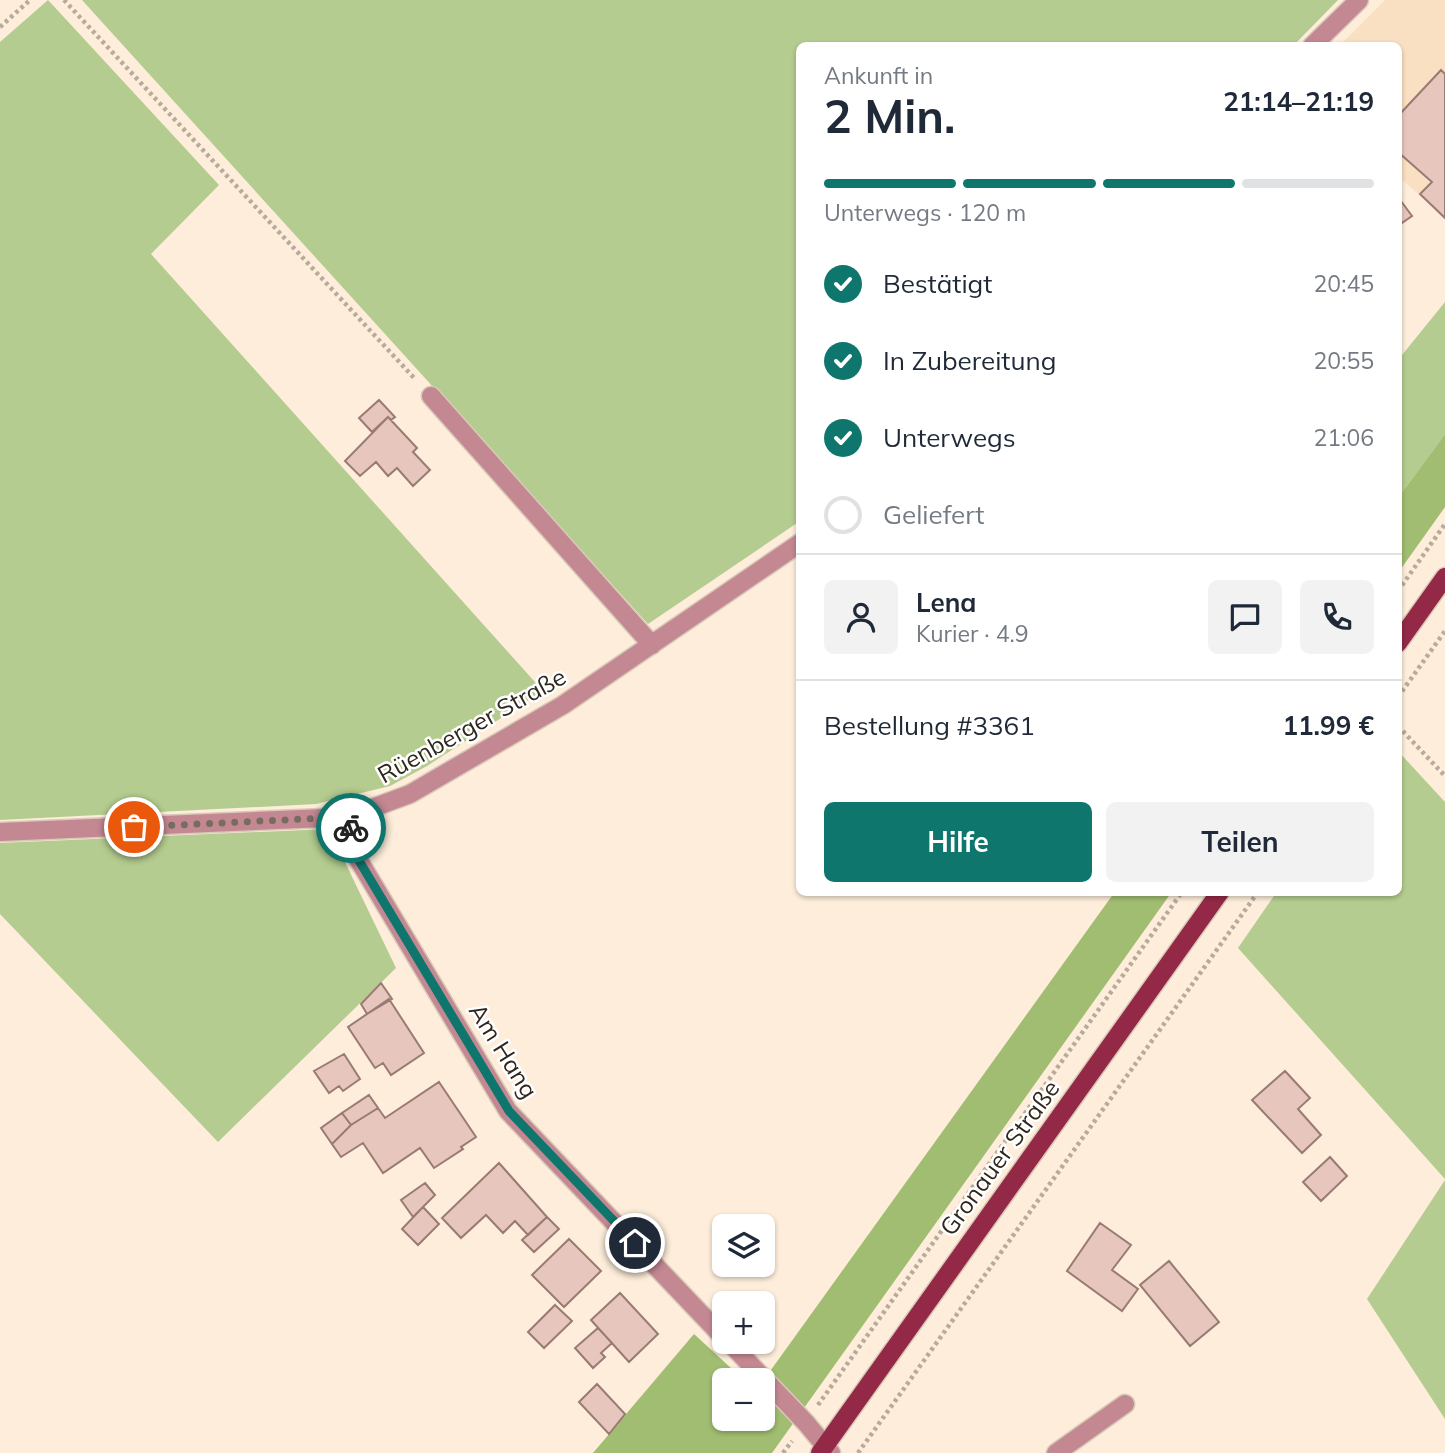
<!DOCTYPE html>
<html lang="de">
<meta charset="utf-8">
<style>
:root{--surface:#fff;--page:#f2f2f3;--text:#1f2937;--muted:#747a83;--line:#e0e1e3;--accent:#0f766e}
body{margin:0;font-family:Mulish,sans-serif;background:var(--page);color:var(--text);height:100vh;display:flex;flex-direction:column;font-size:26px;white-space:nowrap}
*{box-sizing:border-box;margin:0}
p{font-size:23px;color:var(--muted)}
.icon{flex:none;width:38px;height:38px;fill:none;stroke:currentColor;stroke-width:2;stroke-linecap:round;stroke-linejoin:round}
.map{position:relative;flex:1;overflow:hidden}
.side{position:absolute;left:796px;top:42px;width:606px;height:854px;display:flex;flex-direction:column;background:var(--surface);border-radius:10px;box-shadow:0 2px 5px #0004}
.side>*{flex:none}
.tools{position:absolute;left:712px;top:1214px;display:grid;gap:14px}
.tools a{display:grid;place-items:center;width:63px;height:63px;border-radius:10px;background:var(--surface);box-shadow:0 2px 5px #0004;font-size:35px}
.pin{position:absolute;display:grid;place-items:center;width:60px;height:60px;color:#fff;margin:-30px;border:4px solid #fff;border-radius:50%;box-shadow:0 2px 7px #0007}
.courier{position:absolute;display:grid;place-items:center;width:70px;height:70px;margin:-35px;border:5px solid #0f766e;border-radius:50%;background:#fff;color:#222;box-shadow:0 2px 9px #0007}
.overview em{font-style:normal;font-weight:700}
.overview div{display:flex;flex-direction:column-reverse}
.overview{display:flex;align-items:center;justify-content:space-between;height:119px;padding:0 28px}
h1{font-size:46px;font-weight:700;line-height:52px}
.bar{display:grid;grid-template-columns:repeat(4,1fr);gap:10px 7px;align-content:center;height:84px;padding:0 28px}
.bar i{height:9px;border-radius:5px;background:var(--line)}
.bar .current{background:var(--accent)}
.bar p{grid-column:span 4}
.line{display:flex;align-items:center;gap:18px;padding:0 28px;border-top:2px solid var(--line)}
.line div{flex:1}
.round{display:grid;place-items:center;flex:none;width:74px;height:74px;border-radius:10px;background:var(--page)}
ol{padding:0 28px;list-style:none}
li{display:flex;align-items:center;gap:21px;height:77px}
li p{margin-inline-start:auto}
li .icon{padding:7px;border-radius:50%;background:var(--accent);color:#fff;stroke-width:4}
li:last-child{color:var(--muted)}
li i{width:38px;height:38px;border:4px solid var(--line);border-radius:50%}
.cta{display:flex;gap:14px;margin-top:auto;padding:14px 28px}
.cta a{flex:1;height:80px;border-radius:10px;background:var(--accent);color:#fff;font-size:28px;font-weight:700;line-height:80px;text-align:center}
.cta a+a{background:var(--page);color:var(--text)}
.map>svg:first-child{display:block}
.built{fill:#fae0c2}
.green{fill:#b4cc8f}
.forest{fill:#a1bd71}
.building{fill:#e7c6bd;stroke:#997b73;stroke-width:2}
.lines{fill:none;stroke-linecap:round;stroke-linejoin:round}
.minor-casing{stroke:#d8c9b8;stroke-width:21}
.major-casing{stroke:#d8c9b8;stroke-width:21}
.path{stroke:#b8ab9b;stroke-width:4.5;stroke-dasharray:3.5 3.5;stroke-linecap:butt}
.minor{stroke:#c48892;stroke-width:18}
.major{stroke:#932946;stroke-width:18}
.done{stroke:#776c60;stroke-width:7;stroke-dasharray:0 12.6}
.route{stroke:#0f766e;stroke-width:9}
.labels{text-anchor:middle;stroke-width:5;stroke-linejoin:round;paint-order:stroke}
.street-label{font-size:24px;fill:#2f271e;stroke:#fff}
</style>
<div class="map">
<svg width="1445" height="1453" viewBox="0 0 1445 1453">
<rect width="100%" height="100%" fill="#fdedda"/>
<path class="built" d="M 1385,0 L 1445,0 L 1445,218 L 1398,176 L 1398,46 L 1339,46 Z"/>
<path class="green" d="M 48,0 L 219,185 L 151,254 L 543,691 L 427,766 L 390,786 L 316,804 L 0,820 L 0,42 Z
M 82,0 L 1338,0 L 1294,45 L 800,46 L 800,521 L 648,624 Z
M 1445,302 L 1445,434 L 1398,498 L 1398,360 Z
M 1398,751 L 1445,802 L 1445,1179 L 1238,948 L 1276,893 L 1398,892 Z
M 329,829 L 396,968 L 218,1142 L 0,914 L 0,843 Z
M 1445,1180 L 1445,1419 L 1367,1299 Z"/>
<path class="forest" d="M 1445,434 L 1445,507 L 1398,573 L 1398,498 Z
M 1114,893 L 1171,893 L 772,1453 L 593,1453 L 694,1334 L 745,1381 L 724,1381 L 724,1419 L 763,1419 L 763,1381 Z"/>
<path class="building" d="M 1441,70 L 1445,74 L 1445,218 L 1420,194 L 1432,182 L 1398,152 L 1398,116 Z
M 1398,197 L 1412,216 L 1399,225 L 1398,225 Z
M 379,400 L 395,417 L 391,420 L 388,417 L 372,432 L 359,418 Z
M 388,417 L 417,448 L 413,452 L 430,470 L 413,486 L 397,468 L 388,476 L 376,462 L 360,476 L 345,461 Z
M 381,983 L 392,999 L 367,1014 L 361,1004 Z
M 389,999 L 424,1053 L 391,1075 L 383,1063 L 375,1068 L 348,1027 Z
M 344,1054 L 360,1079 L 343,1091 L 339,1086 L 329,1093 L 314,1071 Z
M 1285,1071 L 1310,1098 L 1298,1109 L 1321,1135 L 1302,1153 L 1252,1100 Z
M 439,1082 L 476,1137 L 461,1147 L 463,1149 L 434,1168 L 420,1148 L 383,1173 L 363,1143 L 341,1157 L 332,1144 L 351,1125 L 378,1108 L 385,1118 Z
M 369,1095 L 378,1108 L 351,1125 L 342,1113 Z
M 342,1113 L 351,1125 L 332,1144 L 321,1128 Z
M 1330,1157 L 1347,1176 L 1321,1201 L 1303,1182 Z
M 499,1163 L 547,1217 L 528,1235 L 515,1221 L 503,1233 L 486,1215 L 461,1238 L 442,1218 Z
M 425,1183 L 435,1195 L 413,1217 L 401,1200 Z
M 423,1207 L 439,1224 L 418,1245 L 402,1229 Z
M 547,1217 L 559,1229 L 534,1252 L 522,1240 Z
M 1100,1223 L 1131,1245 L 1112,1270 L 1138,1289 L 1122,1311 L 1067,1271 Z
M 569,1239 L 601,1271 L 564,1307 L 532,1275 Z
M 1169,1261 L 1219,1322 L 1190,1346 L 1140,1285 Z
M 620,1293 L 658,1334 L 629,1362 L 591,1320 Z
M 555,1305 L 572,1321 L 544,1348 L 528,1332 Z
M 598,1328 L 612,1343 L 601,1353 L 605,1357 L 593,1368 L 575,1348 Z
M 597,1384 L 625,1414 L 609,1434 L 579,1402 Z"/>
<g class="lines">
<g class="minor-casing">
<path id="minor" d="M 1312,46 L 1359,0
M 431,396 L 652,645
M 348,817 L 358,859 L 508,1111 L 724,1338
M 0,832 L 348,817 L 410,794 L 563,705 L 800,543
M 729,1342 L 806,1423 L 831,1453
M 1056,1453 L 1125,1404"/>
</g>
<g class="major-casing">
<path id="major" d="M 1398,643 L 1445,577
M 820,1453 L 1220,892"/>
</g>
<path class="path" d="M 64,0 L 416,380
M 0,27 L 30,0
M 1398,591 L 1445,524
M 1398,697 L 1445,631
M 1398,726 L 1445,776
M 818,1405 L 1182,892
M 783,1453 L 792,1441
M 858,1453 L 1258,892"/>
<use href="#minor" class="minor"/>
<use href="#major" class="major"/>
</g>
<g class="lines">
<path class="done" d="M 134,827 L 348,817 L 351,828"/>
<path class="route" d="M 351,828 L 358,859 L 509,1111 L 635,1243"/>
</g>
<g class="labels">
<g class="street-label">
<text transform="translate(472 726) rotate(-29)" y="8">Rüenberger Straße</text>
<text transform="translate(503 1051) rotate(58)" y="8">Am Hang</text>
<text transform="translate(1000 1158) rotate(-54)" y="8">Gronauer Straße</text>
</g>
</g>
</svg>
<div class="tools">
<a><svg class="icon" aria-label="layers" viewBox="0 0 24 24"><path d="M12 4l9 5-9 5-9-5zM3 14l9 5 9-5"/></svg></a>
<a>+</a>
<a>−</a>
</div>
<div class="pin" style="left:134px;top:827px;background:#ea580c"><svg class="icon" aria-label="bag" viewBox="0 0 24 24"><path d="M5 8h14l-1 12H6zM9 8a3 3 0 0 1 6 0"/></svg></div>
<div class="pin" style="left:635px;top:1243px;background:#1f2937"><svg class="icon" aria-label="home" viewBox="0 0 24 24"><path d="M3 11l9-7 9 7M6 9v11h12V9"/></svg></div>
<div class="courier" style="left:351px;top:828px"><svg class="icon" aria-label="bike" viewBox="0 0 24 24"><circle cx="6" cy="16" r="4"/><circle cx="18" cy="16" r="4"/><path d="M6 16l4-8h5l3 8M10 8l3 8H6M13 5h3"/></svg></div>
<section class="side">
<div class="overview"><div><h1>2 Min.</h1><p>Ankunft in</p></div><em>21:14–21:19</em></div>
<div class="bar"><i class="current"></i><i class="current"></i><i class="current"></i><i></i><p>Unterwegs · 120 m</p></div>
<ol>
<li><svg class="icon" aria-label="check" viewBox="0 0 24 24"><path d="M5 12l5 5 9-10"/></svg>Bestätigt<p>20:45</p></li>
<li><svg class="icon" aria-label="check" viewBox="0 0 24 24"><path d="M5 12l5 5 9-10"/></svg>In Zubereitung<p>20:55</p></li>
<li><svg class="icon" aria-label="check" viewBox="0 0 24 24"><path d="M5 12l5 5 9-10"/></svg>Unterwegs<p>21:06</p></li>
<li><i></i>Geliefert</li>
</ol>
<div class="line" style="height:126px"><a class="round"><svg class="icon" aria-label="person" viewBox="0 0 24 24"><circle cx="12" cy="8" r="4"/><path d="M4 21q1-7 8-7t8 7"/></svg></a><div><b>Lena</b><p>Kurier · 4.9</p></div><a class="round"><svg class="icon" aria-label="chat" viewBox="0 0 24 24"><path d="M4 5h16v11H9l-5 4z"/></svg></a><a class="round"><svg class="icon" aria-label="phone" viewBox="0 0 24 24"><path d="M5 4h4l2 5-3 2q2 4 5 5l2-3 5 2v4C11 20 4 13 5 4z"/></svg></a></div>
<div class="line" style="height:91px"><div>Bestellung #3361</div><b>11.99 €</b></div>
<div class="cta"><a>Hilfe</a><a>Teilen</a></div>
</section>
</div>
